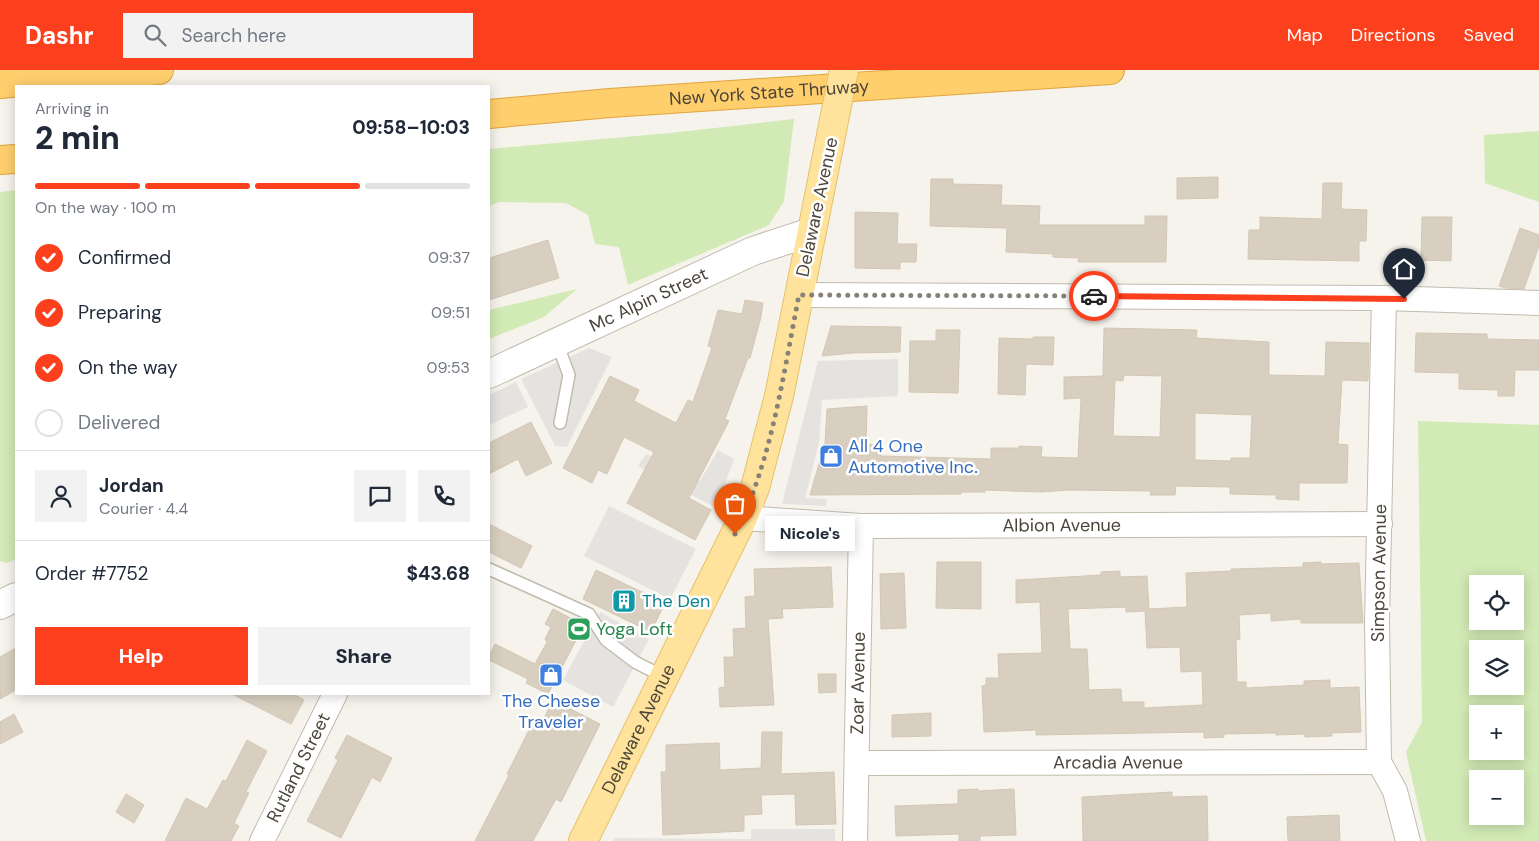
<!DOCTYPE html>
<meta charset="utf-8">
<style>
:root{--surface:#fff;--page:#f2f2f3;--text:#1f2937;--muted:#747a83;--line:#e0e1e3;--accent:#fc3f1d}
body{margin:0;font-family:"DM Sans",sans-serif;background:var(--page);color:var(--text);height:100vh;display:flex;flex-direction:column;font-size:19px;white-space:nowrap}
*{box-sizing:border-box;margin:0}
p{font-size:16px;color:var(--muted)}
.icon{flex:none;width:28px;height:28px;fill:none;stroke:currentColor;stroke-width:2;stroke-linecap:round;stroke-linejoin:round}
.map{position:relative;flex:1;overflow:hidden}
.sheet{position:absolute;left:15px;top:15px;width:475px;height:610px;display:flex;flex-direction:column;background:var(--surface);border-radius:0px;box-shadow:0 2px 12px #0003}
.sheet>*{flex:none}
.tools{position:absolute;left:1469px;top:505px;display:grid;gap:10px}
.tools a{display:grid;place-items:center;width:55px;height:55px;border-radius:0px;background:var(--surface);box-shadow:0 2px 12px #0003;font-size:25px}
.pin{position:absolute;display:grid;place-items:center;width:42px;height:42px;color:#fff;margin:-51px -21px;border-radius:50% 50% 50% 0;rotate:-45deg;box-shadow:0 0 5px #0007}
.pin .icon{rotate:45deg}
.courier{position:absolute;display:grid;place-items:center;width:50px;height:50px;margin:-25px;border:4px solid #fc3f1d;border-radius:50%;background:#fff;color:#222;box-shadow:0 1px 6px #0007}
.bubble{position:absolute;height:35px;border-radius:0px;background:var(--surface);box-shadow:0 2px 12px #0003;font-size:16px;font-weight:800;line-height:35px;text-align:center}
.overview em{font-style:normal;font-weight:800}
.overview div{display:flex;flex-direction:column-reverse}
.overview{display:flex;align-items:center;justify-content:space-between;height:85px;padding:0 20px}
h1{font-size:32px;font-weight:800;line-height:38px}
.bar{display:grid;grid-template-columns:repeat(4,1fr);gap:8px 5px;align-content:center;height:60px;padding:0 20px}
.bar i{height:6px;border-radius:4px;background:var(--line)}
.bar .selected{background:var(--accent)}
.bar p{grid-column:span 4}
.line{display:flex;align-items:center;gap:12px;padding:0 20px;border-top:1px solid var(--line)}
.line div{flex:1}
.round{display:grid;place-items:center;flex:none;width:52px;height:52px;border-radius:0px;background:var(--page)}
ol{padding:0 20px;list-style:none}
li{display:flex;align-items:center;gap:15px;height:55px}
li p{margin-inline-start:auto}
li .icon{padding:5px;border-radius:50%;background:var(--accent);color:#fff;stroke-width:4}
li:last-child{color:var(--muted)}
li i{width:28px;height:28px;border:2px solid var(--line);border-radius:50%}
.action{display:flex;gap:10px;margin-top:auto;padding:10px 20px}
.action a{flex:1;height:58px;border-radius:0px;background:var(--accent);color:#fff;font-size:20px;font-weight:800;line-height:58px;text-align:center}
.action a+a{background:var(--page);color:var(--text)}
header{display:flex;align-items:center;gap:30px;box-sizing:border-box;height:70px;padding:0 25px;background:var(--accent);color:#fff}
header strong{font-size:24px}
nav{display:flex;gap:28px;margin-inline-start:auto;font-size:18px}
.search{width:350px;height:45px;background:var(--page);display:flex;align-items:center;gap:12px;box-sizing:border-box;padding:0 18px;border-radius:0px;color:var(--muted);font-size:19px}
.map>svg:first-child{display:block}
.green{fill:#d2eab5;fill-rule:evenodd}
.parking{fill:#e5e3e0}
.building{fill:#d8cfc1;stroke:#d3c7b4;fill-rule:evenodd}
.lines{fill:none;stroke-linecap:round;stroke-linejoin:round}
.service-casing{stroke:#c2bbae;stroke-width:14}
.minor-casing{stroke:#c2bbae;stroke-width:26}
.tertiary-casing{stroke:#c2bbae;stroke-width:30}
.primary-casing{stroke:#e6c16a;stroke-width:30}
.motorway-casing{stroke:#e0a43c;stroke-width:30}
.service{stroke:#fff;stroke-width:11}
.minor{stroke:#fff;stroke-width:24}
.tertiary{stroke:#fff;stroke-width:28}
.primary{stroke:#ffe39c;stroke-width:28}
.motorway{stroke:#ffcf6e;stroke-width:28}
.primary-bridge-casing{stroke:#e6c16a;stroke-width:30;stroke-linecap:butt}
.primary-bridge{stroke:#ffe39c;stroke-width:28}
.done{stroke:#878178;stroke-width:5;stroke-dasharray:0 9}
.route{stroke:#fc3f1d;stroke-width:6}
.labels{text-anchor:middle;stroke-width:5;stroke-linejoin:round;paint-order:stroke}
.street-label{font-size:18px;fill:#4b4439;stroke:#fff}
.shop-label{font-size:18px;fill:#366cbe;stroke:#fff;text-anchor:start}
.culture-label{font-size:18px;fill:#0d838f;stroke:#fff;text-anchor:start}
.leisure-label{font-size:18px;fill:#27864d;stroke:#fff;text-anchor:start}
</style>
<header>
<strong>Dashr</strong>
<div class="search"><svg class="icon" aria-label="search" viewBox="0 0 24 24"><circle cx="10" cy="10" r="6"/><path d="M15 15l6 6"/></svg>Search here</div>
<nav><a>Map</a><a>Directions</a><a>Saved</a></nav>
</header>
<div class="map">
<svg width="1539" height="771" viewBox="0 0 1539 771">
<rect width="100%" height="100%" fill="#f6f3ec"/>
<path class="green" d="M 794,49 L 784,131 L 769,155 L 628,215 L 619,177 L 595,174 L 588,145 L 566,133 L 499,132 L 489,136 L 489,79 L 670,63 Z
M 1539,61 L 1539,132 L 1485,113 L 1484,65 Z
M 16,120 L 16,489 L 7,493 L 0,491 L 0,122 Z
M 577,219 L 544,247 L 489,269 L 489,240 Z
M 1418,351 L 1539,355 L 1539,771 L 1426,771 L 1406,682 L 1422,652 ZM 1478,514 L 1515,514 L 1515,551 L 1478,551 ZM 1478,579 L 1515,579 L 1515,616 L 1478,616 ZM 1478,644 L 1515,644 L 1515,681 L 1478,681 ZM 1478,709 L 1515,709 L 1515,746 L 1478,746 Z"/>
<path class="parking" d="M 589,278 L 612,287 L 567,377 L 555,376 L 521,309 Z
M 898,289 L 898,326 L 822,330 L 819,373 L 805,428 L 827,429 L 826,436 L 782,434 L 818,291 Z
M 516,312 L 528,337 L 489,355 L 489,325 Z
M 718,380 L 734,389 L 716,438 L 638,396 L 646,384 L 700,411 Z
M 609,436 L 696,479 L 670,529 L 584,486 Z
M 600,542 L 649,569 L 613,637 L 563,610 Z
M 751,759 L 835,759 L 835,771 L 613,771 L 615,768 L 751,769 Z"/>
<path class="building" d="M 1218,107 L 1218,128 L 1177,129 L 1177,108 Z
M 931,109 L 953,109 L 953,114 L 1002,115 L 1001,135 L 1040,136 L 1039,155 L 1145,155 L 1145,146 L 1167,146 L 1166,192 L 1078,192 L 1079,188 L 1053,187 L 1053,184 L 1006,182 L 1007,158 L 930,156 Z
M 1323,113 L 1342,113 L 1341,139 L 1367,140 L 1366,171 L 1359,171 L 1359,191 L 1248,189 L 1249,160 L 1260,160 L 1260,147 L 1322,149 Z
M 855,142 L 898,143 L 897,174 L 917,174 L 916,192 L 900,192 L 900,199 L 855,198 Z
M 1422,147 L 1452,147 L 1451,191 L 1421,190 Z
M 1520,158 L 1539,165 L 1539,176 L 1524,219 L 1506,218 L 1499,216 Z
M 548,170 L 559,208 L 489,230 L 489,188 Z
M 745,230 L 763,233 L 761,247 L 750,288 L 748,288 L 725,349 L 729,351 L 689,428 L 711,440 L 695,470 L 627,433 L 654,382 L 624,367 L 607,404 L 598,400 L 592,413 L 563,398 L 610,306 L 639,320 L 634,331 L 676,353 L 688,330 L 693,332 L 712,278 L 708,276 L 718,240 L 742,244 Z
M 831,256 L 901,257 L 900,282 L 853,283 L 822,286 Z
M 1104,258 L 1197,260 L 1196,268 L 1269,272 L 1269,305 L 1325,306 L 1326,272 L 1369,273 L 1368,311 L 1342,310 L 1338,374 L 1348,375 L 1347,413 L 1299,413 L 1299,430 L 1276,429 L 1276,425 L 1230,424 L 1230,417 L 1176,416 L 1175,425 L 1150,425 L 1151,421 L 1069,420 L 1040,422 L 985,420 L 985,422 L 961,422 L 961,424 L 810,425 L 825,373 L 827,339 L 867,336 L 866,374 L 881,375 L 881,386 L 991,389 L 991,378 L 1019,378 L 1019,376 L 1042,377 L 1041,387 L 1078,388 L 1081,328 L 1064,329 L 1064,307 L 1103,306 ZM 1124,305 L 1162,306 L 1160,367 L 1113,366 L 1115,310 L 1123,311 ZM 1195,343 L 1252,345 L 1250,388 L 1231,388 L 1231,391 L 1195,390 Z
M 936,260 L 960,260 L 958,323 L 909,322 L 910,271 L 936,271 Z
M 1416,263 L 1487,264 L 1487,269 L 1539,270 L 1539,300 L 1515,300 L 1514,326 L 1498,326 L 1498,320 L 1459,319 L 1459,303 L 1415,302 Z
M 1033,267 L 1054,267 L 1053,295 L 1026,294 L 1025,325 L 998,324 L 999,268 L 1033,269 Z
M 531,352 L 552,393 L 526,406 L 518,389 L 489,404 L 489,373 Z
M 489,454 L 532,476 L 521,498 L 489,482 Z
M 937,492 L 981,492 L 981,539 L 936,538 Z
M 1321,492 L 1321,494 L 1359,493 L 1363,553 L 1301,553 L 1301,549 L 1271,551 L 1271,543 L 1239,545 L 1240,569 L 1236,570 L 1237,612 L 1246,612 L 1246,618 L 1304,615 L 1304,611 L 1330,610 L 1330,618 L 1359,617 L 1361,662 L 1332,663 L 1332,666 L 1305,667 L 1305,664 L 1276,665 L 1276,663 L 1224,664 L 1224,667 L 1204,668 L 1204,662 L 1036,665 L 1036,660 L 984,662 L 982,616 L 986,615 L 986,608 L 999,608 L 998,584 L 1042,583 L 1040,532 L 1016,533 L 1016,510 L 1101,505 L 1101,502 L 1120,501 L 1120,507 L 1147,506 L 1149,539 L 1187,537 L 1186,503 L 1231,501 L 1231,499 L 1303,497 L 1303,493 ZM 1126,537 L 1126,542 L 1145,541 L 1147,578 L 1180,577 L 1181,602 L 1202,601 L 1203,635 L 1144,638 L 1144,632 L 1122,632 L 1121,619 L 1089,620 L 1087,579 L 1070,579 L 1068,539 Z
M 831,497 L 833,537 L 782,539 L 783,548 L 768,549 L 774,635 L 720,637 L 719,618 L 725,617 L 724,587 L 734,587 L 733,559 L 746,558 L 745,527 L 755,526 L 754,499 Z
M 596,500 L 665,533 L 651,562 L 583,529 Z
M 904,503 L 906,558 L 881,559 L 880,504 Z
M 553,539 L 584,555 L 548,624 L 526,613 L 528,609 L 489,590 L 489,586 L 495,574 L 535,594 L 547,572 L 545,569 L 551,557 L 545,554 Z
M 16,578 L 16,620 L 0,629 L 0,587 Z
M 818,604 L 836,604 L 836,622 L 819,623 Z
M 232,624 L 293,624 L 304,630 L 291,654 Z
M 553,630 L 600,654 L 561,732 L 556,729 L 533,771 L 475,771 L 509,705 L 507,704 L 532,654 L 539,658 Z
M 931,643 L 931,666 L 892,667 L 892,645 Z
M 14,644 L 23,662 L 0,674 L 0,652 Z
M 762,662 L 782,662 L 781,704 L 834,702 L 836,754 L 796,755 L 795,724 L 761,725 L 762,744 L 744,745 L 744,761 L 663,765 L 661,702 L 666,702 L 666,675 L 719,673 L 720,700 L 761,698 Z
M 347,665 L 392,688 L 380,712 L 372,707 L 341,768 L 307,751 L 338,690 L 335,688 Z
M 247,670 L 267,681 L 246,722 L 249,723 L 234,753 L 239,756 L 231,771 L 165,771 L 186,728 L 207,739 L 223,710 L 226,711 Z
M 978,719 L 978,721 L 1014,719 L 1016,765 L 980,766 L 980,771 L 959,771 L 959,764 L 896,766 L 895,736 L 958,734 L 958,720 Z
M 1172,722 L 1172,727 L 1207,726 L 1208,771 L 1083,771 L 1082,727 Z
M 126,724 L 144,735 L 134,753 L 116,742 Z
M 1339,745 L 1340,771 L 1288,771 L 1287,747 Z"/>
<g class="lines">
<g class="service-casing">
<path id="service" d="M 557,273 L 569,305 L 560,353
M 489,499 L 589,544 L 606,570 L 635,592 L 664,607"/>
</g>
<g class="minor-casing">
<g id="minor">
<path d="M 799,225 L 1384,228 L 1539,233"/>
<path d="M 1384,228 L 1377,552 L 1379,692 L 1395,721 L 1408,771"/>
<path id="s1" d="M 743,448 L 861,456 L 1380,454"/>
<path id="s2" d="M 857,693 L 1379,692"/>
<path id="s3" d="M 262,771 L 335,624"/>
<path id="s4" d="M 855,771 L 861,456"/>
</g>
</g>
<g class="tertiary-casing">
<g id="tertiary">
<path id="s5" d="M 489,304 L 753,181 L 811,162"/>
<path d="M 0,535 L 16,527"/>
</g>
</g>
<g class="primary-casing">
<g id="primary">
<path id="s6" d="M 583,771 L 743,448 L 755,418 L 779,326 L 823,106"/>
</g>
</g>
<g class="motorway-casing">
<g id="motorway">
<path d="M 0,14 L 159,0"/>
<path id="s7" d="M 489,44 L 610,33 L 1110,0"/>
<path d="M 0,90 L 16,89"/>
</g>
</g>
<use href="#service" class="service"/>
<use href="#minor" class="minor"/>
<use href="#tertiary" class="tertiary"/>
<use href="#primary" class="primary"/>
<use href="#motorway" class="motorway"/>
<g class="primary-bridge-casing">
<path id="primary-bridge" d="M 823,106 L 844,0"/>
</g>
<use href="#primary-bridge" class="primary-bridge"/>
</g>
<g class="lines">
<path class="done" d="M 735,464 C 772,391 783,305 799,225 L 1094,226"/>
<path class="route" d="M 1094,226 L 1404,229"/>
</g>
<defs>
<g id="shop-square" transform="scale(1.25)"><rect x="-9" y="-9" width="18" height="18" rx="4" fill="#3f7fe0" stroke="#fff"/><path d="M-5-2.5h2.3a2.7 3.5 0 0 1 5.4 0H5L5.5 6h-11ZM-1.5-2.5h3a1.5 2.3 0 0 0-3 0Z" fill="#fff"/></g>
<g id="building-square" transform="scale(1.25)"><rect x="-9" y="-9" width="18" height="18" rx="4" fill="#0f9aa8" stroke="#fff"/><path d="M-4-6H4V6H1V3H-1V6H-4ZM-2.5-4.3h1.7v1.8h-1.7ZM.8-4.3h1.7v1.8H.8ZM-2.5-1h1.7V.8h-1.7ZM.8-1h1.7V.8H.8Z" fill="#fff"/></g>
<g id="stadium-square" transform="scale(1.25)"><rect x="-9" y="-9" width="18" height="18" rx="4" fill="#2e9e5b" stroke="#fff"/><path d="M0-5a6.5 5 0 1 0 0 10a6.5 5 0 1 0 0-10ZM-3.5-1.8h7v3.6h-7Z" fill="#fff"/></g>
</defs>
<g fill-rule="evenodd">
<use href="#shop-square" x="831" y="386"/>
<use href="#building-square" x="624" y="531"/>
<use href="#stadium-square" x="579" y="559"/>
<use href="#shop-square" x="551" y="605"/>
</g>
<g class="labels">
<g class="street-label">
<text dy="6" stroke="none"><textPath href="#s7" startOffset="281">New York State Thruway</textPath></text>
<text transform="translate(817 137) rotate(-78)" y="6">Delaware Avenue</text>
<text dy="6" stroke="none"><textPath href="#s5" startOffset="176">Mc Alpin Street</textPath></text>
<text dy="6" stroke="none"><textPath href="#s1" startOffset="319">Albion Avenue</textPath></text>
<text transform="translate(1379 503) rotate(-89)" y="6">Simpson Avenue</text>
<text dy="6" stroke="none"><textPath href="#s4" startOffset="158">Zoar Avenue</textPath></text>
<text dy="6" stroke="none"><textPath href="#s6" startOffset="125">Delaware Avenue</textPath></text>
<text dy="6" stroke="none"><textPath href="#s2" startOffset="261">Arcadia Avenue</textPath></text>
<text dy="6" stroke="none"><textPath href="#s3" startOffset="82">Rutland Street</textPath></text>
</g>
<g class="shop-label">
<text x="848" y="382">All 4 One<tspan x="848" dy="21">Automotive Inc.</tspan></text>
<text x="551" y="637" text-anchor="middle">The Cheese<tspan x="551" dy="21">Traveler</tspan></text>
</g>
<g class="culture-label">
<text x="642" y="537">The Den</text>
</g>
<g class="leisure-label">
<text x="596" y="565">Yoga Loft</text>
</g>
</g>
</svg>
<div class="tools">
<a><svg class="icon" aria-label="locate" viewBox="0 0 24 24"><circle cx="12" cy="12" r="6"/><path d="M12 2v4M12 18v4M2 12h4M18 12h4"/></svg></a>
<a><svg class="icon" aria-label="layers" viewBox="0 0 24 24"><path d="M12 4l9 5-9 5-9-5zM3 14l9 5 9-5"/></svg></a>
<a>+</a>
<a>−</a>
</div>
<div class="pin" style="left:735px;top:464px;background:#ea580c"><svg class="icon" aria-label="bag" viewBox="0 0 24 24"><path d="M5 8h14l-1 12H6zM9 8a3 3 0 0 1 6 0"/></svg></div>
<div class="pin" style="left:1404px;top:229px;background:#1f2937"><svg class="icon" aria-label="home" viewBox="0 0 24 24"><path d="M3 11l9-7 9 7M6 9v11h12V9"/></svg></div>
<div class="courier" style="left:1094px;top:226px"><svg class="icon" aria-label="car" viewBox="0 0 24 24"><path d="M5 17H2v-5l4-1 3-4h7l3 4 3 1v5h-3M9 17h6M6 11h13"/><circle cx="7" cy="17" r="2"/><circle cx="17" cy="17" r="2"/></svg></div>
<div class="bubble" style="left:765px;top:446px;width:90px">Nicole's</div>
<section class="sheet">
<div class="overview"><div><h1>2 min</h1><p>Arriving in</p></div><em>09:58–10:03</em></div>
<div class="bar"><i class="selected"></i><i class="selected"></i><i class="selected"></i><i></i><p>On the way · 100 m</p></div>
<ol>
<li><svg class="icon" aria-label="check" viewBox="0 0 24 24"><path d="M5 12l5 5 9-10"/></svg>Confirmed<p>09:37</p></li>
<li><svg class="icon" aria-label="check" viewBox="0 0 24 24"><path d="M5 12l5 5 9-10"/></svg>Preparing<p>09:51</p></li>
<li><svg class="icon" aria-label="check" viewBox="0 0 24 24"><path d="M5 12l5 5 9-10"/></svg>On the way<p>09:53</p></li>
<li><i></i>Delivered</li>
</ol>
<div class="line" style="height:90px"><a class="round"><svg class="icon" aria-label="person" viewBox="0 0 24 24"><circle cx="12" cy="8" r="4"/><path d="M4 21q1-7 8-7t8 7"/></svg></a><div><b>Jordan</b><p>Courier · 4.4</p></div><a class="round"><svg class="icon" aria-label="chat" viewBox="0 0 24 24"><path d="M4 5h16v11H9l-5 4z"/></svg></a><a class="round"><svg class="icon" aria-label="phone" viewBox="0 0 24 24"><path d="M5 4h4l2 5-3 2q2 4 5 5l2-3 5 2v4C11 20 4 13 5 4z"/></svg></a></div>
<div class="line" style="height:65px"><div>Order #7752</div><b>$43.68</b></div>
<div class="action"><a>Help</a><a>Share</a></div>
</section>
</div>
